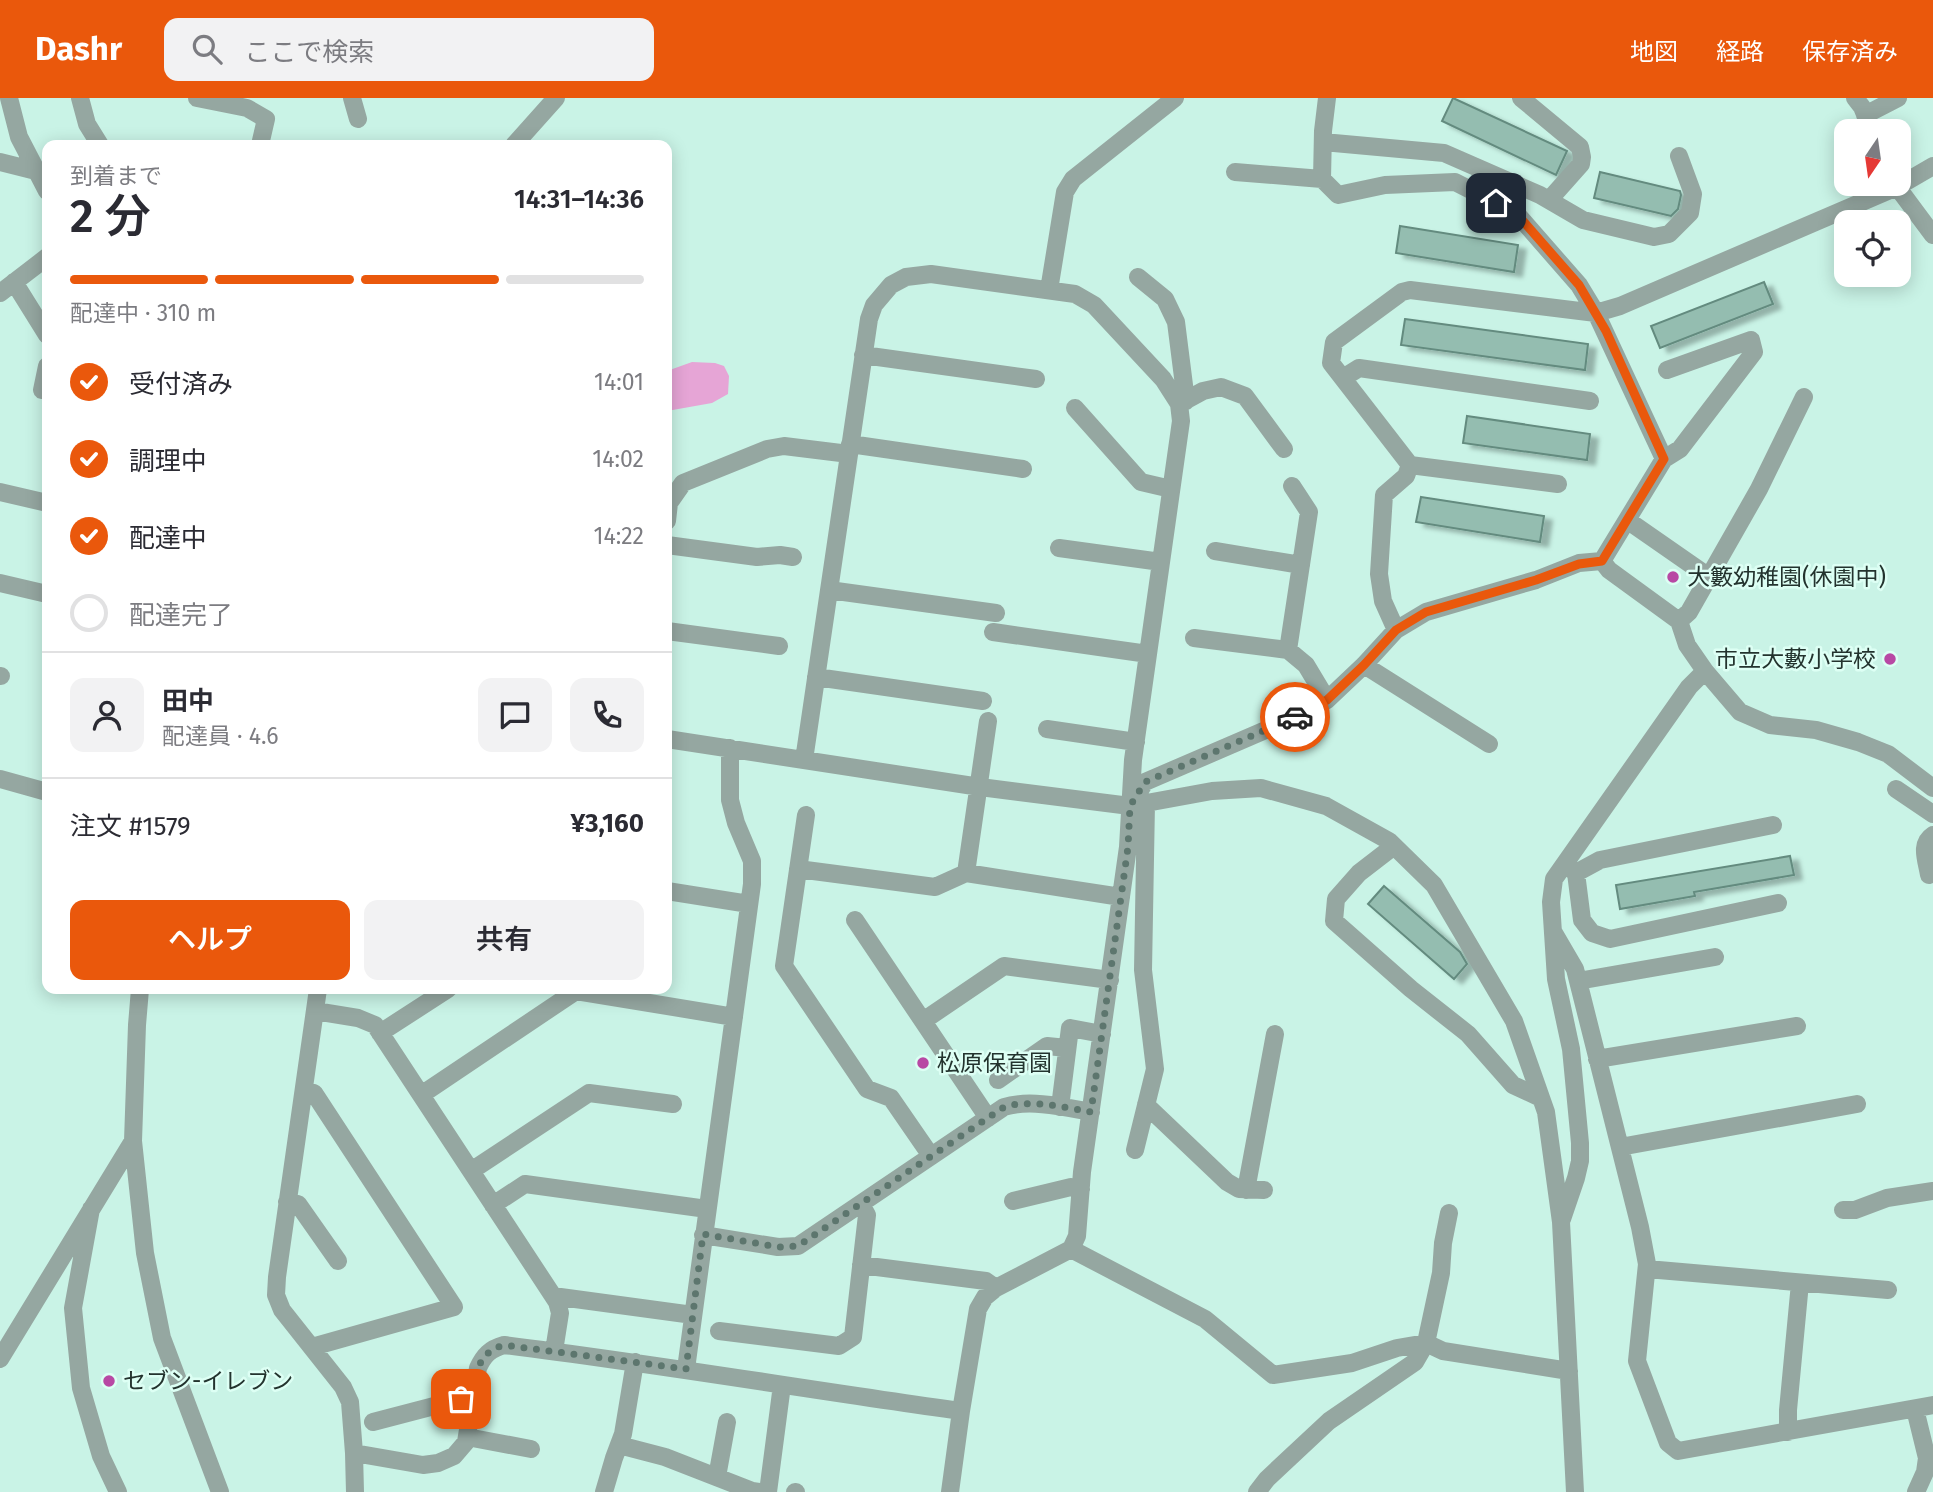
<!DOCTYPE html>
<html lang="ja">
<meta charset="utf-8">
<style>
:root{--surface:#fff;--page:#f2f2f3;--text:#2b2b33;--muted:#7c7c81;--line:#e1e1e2;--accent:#ea580c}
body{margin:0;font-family:"Fira Sans","Noto Sans JP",sans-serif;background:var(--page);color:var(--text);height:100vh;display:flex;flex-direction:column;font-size:26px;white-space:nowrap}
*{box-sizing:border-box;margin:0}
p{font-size:23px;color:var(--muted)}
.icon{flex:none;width:38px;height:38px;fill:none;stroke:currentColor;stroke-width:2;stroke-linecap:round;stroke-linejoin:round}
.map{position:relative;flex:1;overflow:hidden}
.drawer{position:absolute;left:42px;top:42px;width:630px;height:854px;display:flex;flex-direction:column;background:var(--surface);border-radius:14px;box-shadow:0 4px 18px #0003}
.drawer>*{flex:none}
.needle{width:46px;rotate:193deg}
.tools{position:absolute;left:1834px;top:21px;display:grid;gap:14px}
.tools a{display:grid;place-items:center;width:77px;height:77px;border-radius:14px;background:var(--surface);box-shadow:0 4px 18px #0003;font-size:35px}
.pin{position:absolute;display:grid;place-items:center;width:60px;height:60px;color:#fff;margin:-30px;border-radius:14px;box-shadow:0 4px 10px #0006}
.courier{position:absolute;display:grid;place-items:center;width:70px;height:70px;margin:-35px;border:5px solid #ea580c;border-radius:50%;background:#fff;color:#222;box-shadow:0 2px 9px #0007}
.headline em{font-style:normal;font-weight:600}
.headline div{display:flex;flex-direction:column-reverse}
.headline{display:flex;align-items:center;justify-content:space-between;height:119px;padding:0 28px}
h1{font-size:46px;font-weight:600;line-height:52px}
.bar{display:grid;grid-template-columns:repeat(4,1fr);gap:10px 7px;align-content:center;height:84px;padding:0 28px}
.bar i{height:9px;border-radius:5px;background:var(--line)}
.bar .active{background:var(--accent)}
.bar p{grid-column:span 4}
.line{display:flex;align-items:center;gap:18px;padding:0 28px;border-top:2px solid var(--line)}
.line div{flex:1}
.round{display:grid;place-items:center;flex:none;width:74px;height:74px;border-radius:14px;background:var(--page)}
ol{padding:0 28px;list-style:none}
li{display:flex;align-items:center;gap:21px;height:77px}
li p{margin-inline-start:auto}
li .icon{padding:7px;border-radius:50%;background:var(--accent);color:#fff;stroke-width:4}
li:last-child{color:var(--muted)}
li i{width:38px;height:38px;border:4px solid var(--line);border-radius:50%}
.primary-button{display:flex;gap:14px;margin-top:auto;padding:14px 28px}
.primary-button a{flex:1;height:80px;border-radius:14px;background:var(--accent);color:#fff;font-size:28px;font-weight:600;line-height:80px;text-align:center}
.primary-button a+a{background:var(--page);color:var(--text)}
header{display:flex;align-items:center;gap:42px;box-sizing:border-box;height:98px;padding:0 35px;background:var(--accent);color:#fff}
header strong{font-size:33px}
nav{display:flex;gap:38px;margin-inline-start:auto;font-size:24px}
.search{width:490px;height:63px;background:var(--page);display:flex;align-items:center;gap:18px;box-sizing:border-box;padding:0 24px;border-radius:14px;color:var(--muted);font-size:26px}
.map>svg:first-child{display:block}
.water{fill:#e6a5d6}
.building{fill:#94bdb0;stroke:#648b7f;stroke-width:2;filter:url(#shadow)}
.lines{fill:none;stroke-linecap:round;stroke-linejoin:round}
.minor{stroke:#95a7a1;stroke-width:18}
.done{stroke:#5d766e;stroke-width:7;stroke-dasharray:0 12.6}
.route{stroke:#ea580c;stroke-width:9}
.poi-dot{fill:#b848a4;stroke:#ddfff4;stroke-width:2.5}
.labels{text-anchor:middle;stroke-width:5;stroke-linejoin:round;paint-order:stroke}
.poi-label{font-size:23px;fill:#23332e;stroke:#ddfff4;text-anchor:start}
</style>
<header>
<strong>Dashr</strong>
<div class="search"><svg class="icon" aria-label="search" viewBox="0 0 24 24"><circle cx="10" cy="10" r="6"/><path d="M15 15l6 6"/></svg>ここで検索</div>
<nav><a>地図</a><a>経路</a><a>保存済み</a></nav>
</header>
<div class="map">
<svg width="1933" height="1394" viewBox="0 0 1933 1394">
<defs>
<filter id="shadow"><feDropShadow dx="8" dy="4.5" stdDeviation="2" flood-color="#0004"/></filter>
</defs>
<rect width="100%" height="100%" fill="#c9f3e6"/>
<path class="water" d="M 692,264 L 715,265 L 724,268 L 729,278 L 728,296 L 712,305 L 667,313 L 667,273 Z"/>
<path class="building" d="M 1453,0 L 1567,53 L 1556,77 L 1442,23 Z
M 1600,74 L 1680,93 L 1681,97 L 1678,111 L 1671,118 L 1594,100 Z
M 1400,128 L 1518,147 L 1514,174 L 1396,155 Z
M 1764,184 L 1773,206 L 1660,250 L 1651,228 Z
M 1405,221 L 1588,246 L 1585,272 L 1401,247 Z
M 1467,318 L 1590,336 L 1587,362 L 1463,345 Z
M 1421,399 L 1544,418 L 1540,444 L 1416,424 Z
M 1790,758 L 1794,777 L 1694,794 L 1695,798 L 1620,811 L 1616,787 Z
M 1384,788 L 1460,854 L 1467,866 L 1454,881 L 1368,806 Z"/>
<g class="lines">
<path class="minor" d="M 9,0 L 19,39 L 47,93
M 80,0 L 87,26 L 100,47
M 197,0 L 247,10 L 266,21 L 260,47
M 352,0 L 358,21
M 1327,0 L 1323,33 L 1322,81 L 1338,97 L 1385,87 L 1455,84 L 1516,115 L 1579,187 L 1596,215 L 1664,361 L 1602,463
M 1521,0 L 1580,49 L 1582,59 L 1581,66 L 1549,102
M 1855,0 L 1862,9 L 1872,33
M 1865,17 L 1898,0
M 1323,44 L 1444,55 L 1540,97 L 1583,122 L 1654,139 L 1669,136 L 1690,115 L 1693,96 L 1679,58
M 514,47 L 556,0
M 0,64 L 36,73
M 1235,74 L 1322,81
M 1895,86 L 1933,137
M 1138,179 L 1165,201 L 1176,224 L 1186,303
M 14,184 L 47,237
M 1049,192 L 1065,94 L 1073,81 L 1175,0
M 0,195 L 47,159
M 863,257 L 1036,281
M 1343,280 L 1359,270 L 1590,303
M 42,292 L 47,268
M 1179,306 L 1203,293 L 1221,289 L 1245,298 L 1284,351
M 1075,310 L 1141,384 L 1171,391
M 850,346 L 1023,371
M 1664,361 L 1680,351 L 1754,254 L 1751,242 L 1667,272
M 1558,386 L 1410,367 L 1331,265 L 1334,244 L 1402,194 L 1410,192 L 1596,215 L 1620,208 L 1897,89 L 1933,68
M 0,394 L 43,404
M 1627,422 L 1709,479
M 667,423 L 669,405 L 683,385 L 767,351 L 784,348 L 849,356
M 667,447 L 757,459 L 780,457 L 793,459
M 1059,450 L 1161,464
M 1215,453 L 1301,467
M 1602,463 L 1609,472 L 1679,523 L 1687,547 L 1705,573 L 1740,614 L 1770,627 L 1816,632 L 1858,644 L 1888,656 L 1933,690
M 0,485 L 47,496
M 829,492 L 996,515
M 1679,523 L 1689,514 L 1759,391 L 1804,299
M 1396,532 L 1383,503 L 1379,476 L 1384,397 L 1406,378 L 1410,367
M 667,533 L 779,548
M 993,534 L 1148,556
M 1194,540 L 1288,552 L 1306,567 L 1327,602
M 1288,552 L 1309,414 L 1292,388
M 1364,567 L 1489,646
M 0,578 L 1,578
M 816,579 L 983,603
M 1047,631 L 1136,644
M 667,641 L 980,689 L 1130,708 L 1212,693 L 1261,690 L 1326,708 L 1389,743 L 1434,787 L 1514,923 L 1546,1014 L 1561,1124 L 1575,1394
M 804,662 L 869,221 L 874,207 L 891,187 L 906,179 L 931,176 L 1075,196 L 1094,207 L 1163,281 L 1179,306 L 1181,323 L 1133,662 L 1128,749 L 1082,1074 L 1077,1138 L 1071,1151 L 996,1190 L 985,1199 L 978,1211 L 961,1313 L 950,1394
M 0,681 L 47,694
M 1896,691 L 1933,716
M 1132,705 L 1145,684 L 1305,615 L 1327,602 L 1364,567 L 1396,532 L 1426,514 L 1536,482 L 1579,465 L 1602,463
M 806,717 L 784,868 L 867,991 L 891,1000 L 931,1058
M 1394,748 L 1359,775 L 1336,801 L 1334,823 L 1411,891 L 1468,936 L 1513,987 L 1541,1000
M 1565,766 L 1576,775 L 1582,822 L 1592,835 L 1610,841 L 1778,805
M 798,771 L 935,789 L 966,775 L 1121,799
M 966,775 L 988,623
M 1576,775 L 1600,762 L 1773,727
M 1929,777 C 1927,763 1919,746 1933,737
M 667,793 L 749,806
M 855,822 L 988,1020
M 1554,835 L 1575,871 L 1640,1129 L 1647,1166 L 1637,1263 L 1668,1345 L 1678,1353 L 1933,1307
M 1578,883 L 1715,859
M 140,891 L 137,927 L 133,1043 L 145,1155 L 162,1240 L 220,1394
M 318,891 L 277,1179 L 276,1197 L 282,1212 L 343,1289 L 350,1304 L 354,1355 L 423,1367 L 438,1365 L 454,1358 L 466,1344 L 478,1270 C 484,1257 490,1251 504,1247 C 657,1266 809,1292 961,1313
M 315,913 L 358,920 L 375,927 L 557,1204 L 560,1215 L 554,1253
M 923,923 L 1004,868 L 1110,882
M 380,935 L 448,891
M 1597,961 L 1797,928
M 998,982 L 1047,948 L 1067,950
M 304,992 L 314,995 L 454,1209 L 312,1249
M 421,997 L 576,893 L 734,919
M 1146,1007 L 1227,1084 L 1239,1091 L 1264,1092
M 1060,1009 L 1070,930 L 1102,936
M 1620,1049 L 1857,1006
M 1135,1052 L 1155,971 L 1143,872 L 1146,705
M 471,1073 L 589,995 L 673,1006
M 1246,1092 L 1275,936
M 1013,1103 L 1071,1089 L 1081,1091
M 287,1104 L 298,1106 L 338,1163
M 493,1107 L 525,1086 L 707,1111
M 91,1111 L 73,1210 L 81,1290 L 101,1358 L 118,1394
M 1843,1112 L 1855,1112 L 1887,1100 L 1933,1093
M 1562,1121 L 1576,1080 L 1580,1063 L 1580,1045 L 1571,951 L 1556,881 L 1551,804 L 1554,781 L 1689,589 L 1705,573
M 703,1137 L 778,1149 L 798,1148 L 1004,1009 C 1030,1001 1064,1009 1091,1014
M 1071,1151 L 1205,1221 L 1273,1277 L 1352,1265 L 1397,1250 L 1426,1245 L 1443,1253 L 1569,1273
M 861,1167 L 986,1183 L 996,1190
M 1647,1171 L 1888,1192
M 553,1198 L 693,1217
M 719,1233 L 839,1248 L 853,1239 L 867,1117 L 861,1106
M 0,1261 L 133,1043
M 686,1271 L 752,786 L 752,763 L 736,725 L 730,702 L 730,650
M 1915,1311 L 1927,1360 L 1925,1374 L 1916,1394
M 373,1324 L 461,1301 L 473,1303
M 1788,1334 L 1788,1312 L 1800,1185
M 467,1339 L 531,1351
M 619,1347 L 665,1359 L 752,1393 L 759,1394
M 354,1355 L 355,1394
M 717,1379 L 727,1324
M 604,1394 L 614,1360 L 623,1336 L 635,1264
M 768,1394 L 782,1287
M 795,1394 L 796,1394
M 1257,1394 L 1267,1381 L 1329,1323 L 1415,1264 L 1426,1245 L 1441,1175 L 1443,1145 L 1449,1115"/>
</g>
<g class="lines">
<path class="done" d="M 461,1301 L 472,1303 C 477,1276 475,1256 504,1247 L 686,1271 L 703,1136 L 778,1149 L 798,1148 L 1004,1009 C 1030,1001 1064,1009 1091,1014 L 1128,749 L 1130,708 L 1145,684 L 1295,619"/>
<path class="route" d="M 1295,619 L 1327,602 L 1364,567 L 1396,532 L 1426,514 L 1536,482 L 1579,466 L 1602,463 L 1664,361 L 1606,233 L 1579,187 L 1516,115 L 1496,105"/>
</g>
<g class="poi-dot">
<circle cx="1673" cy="479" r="7"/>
<circle cx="1890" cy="561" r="7"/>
<circle cx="923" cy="965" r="7"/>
<circle cx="109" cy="1283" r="7"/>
</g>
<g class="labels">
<g class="poi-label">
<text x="1687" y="487">大籔幼稚園(休園中)</text>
<text x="1876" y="569" text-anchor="end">市立大藪小学校</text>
<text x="937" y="973">松原保育園</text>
<text x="123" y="1291">セブン-イレブン</text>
</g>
</g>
</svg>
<div class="tools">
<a><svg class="needle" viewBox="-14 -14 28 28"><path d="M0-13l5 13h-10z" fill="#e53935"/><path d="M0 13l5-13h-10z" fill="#7c7c81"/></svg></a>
<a><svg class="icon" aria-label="locate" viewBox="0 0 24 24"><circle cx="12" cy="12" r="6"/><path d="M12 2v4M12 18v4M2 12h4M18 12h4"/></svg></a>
</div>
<div class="pin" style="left:461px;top:1301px;background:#ea580c"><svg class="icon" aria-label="bag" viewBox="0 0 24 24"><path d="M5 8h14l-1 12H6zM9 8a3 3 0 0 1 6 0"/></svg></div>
<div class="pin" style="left:1496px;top:105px;background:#1f2937"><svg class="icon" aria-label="home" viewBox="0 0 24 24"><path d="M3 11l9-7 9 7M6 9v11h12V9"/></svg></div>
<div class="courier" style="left:1295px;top:619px"><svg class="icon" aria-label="car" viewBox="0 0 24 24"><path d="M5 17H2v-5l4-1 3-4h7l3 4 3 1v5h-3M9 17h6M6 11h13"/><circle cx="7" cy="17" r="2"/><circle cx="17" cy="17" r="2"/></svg></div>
<section class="drawer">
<div class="headline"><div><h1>2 分</h1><p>到着まで</p></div><em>14:31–14:36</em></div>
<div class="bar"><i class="active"></i><i class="active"></i><i class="active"></i><i></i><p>配達中 · 310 m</p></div>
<ol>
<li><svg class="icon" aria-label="check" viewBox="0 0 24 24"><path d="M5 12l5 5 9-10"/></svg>受付済み<p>14:01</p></li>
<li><svg class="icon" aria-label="check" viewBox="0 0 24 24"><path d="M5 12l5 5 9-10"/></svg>調理中<p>14:02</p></li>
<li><svg class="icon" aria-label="check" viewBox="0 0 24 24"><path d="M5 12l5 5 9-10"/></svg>配達中<p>14:22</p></li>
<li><i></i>配達完了</li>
</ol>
<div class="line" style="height:126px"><a class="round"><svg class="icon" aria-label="person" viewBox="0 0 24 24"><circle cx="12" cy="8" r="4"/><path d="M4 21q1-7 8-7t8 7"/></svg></a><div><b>田中</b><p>配達員 · 4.6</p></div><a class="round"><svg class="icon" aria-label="chat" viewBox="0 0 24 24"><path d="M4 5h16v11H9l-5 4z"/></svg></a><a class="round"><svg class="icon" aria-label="phone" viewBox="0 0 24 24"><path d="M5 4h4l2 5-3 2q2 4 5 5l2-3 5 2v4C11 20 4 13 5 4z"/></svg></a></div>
<div class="line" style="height:91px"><div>注文 #1579</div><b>¥3,160</b></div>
<div class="primary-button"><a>ヘルプ</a><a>共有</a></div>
</section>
</div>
